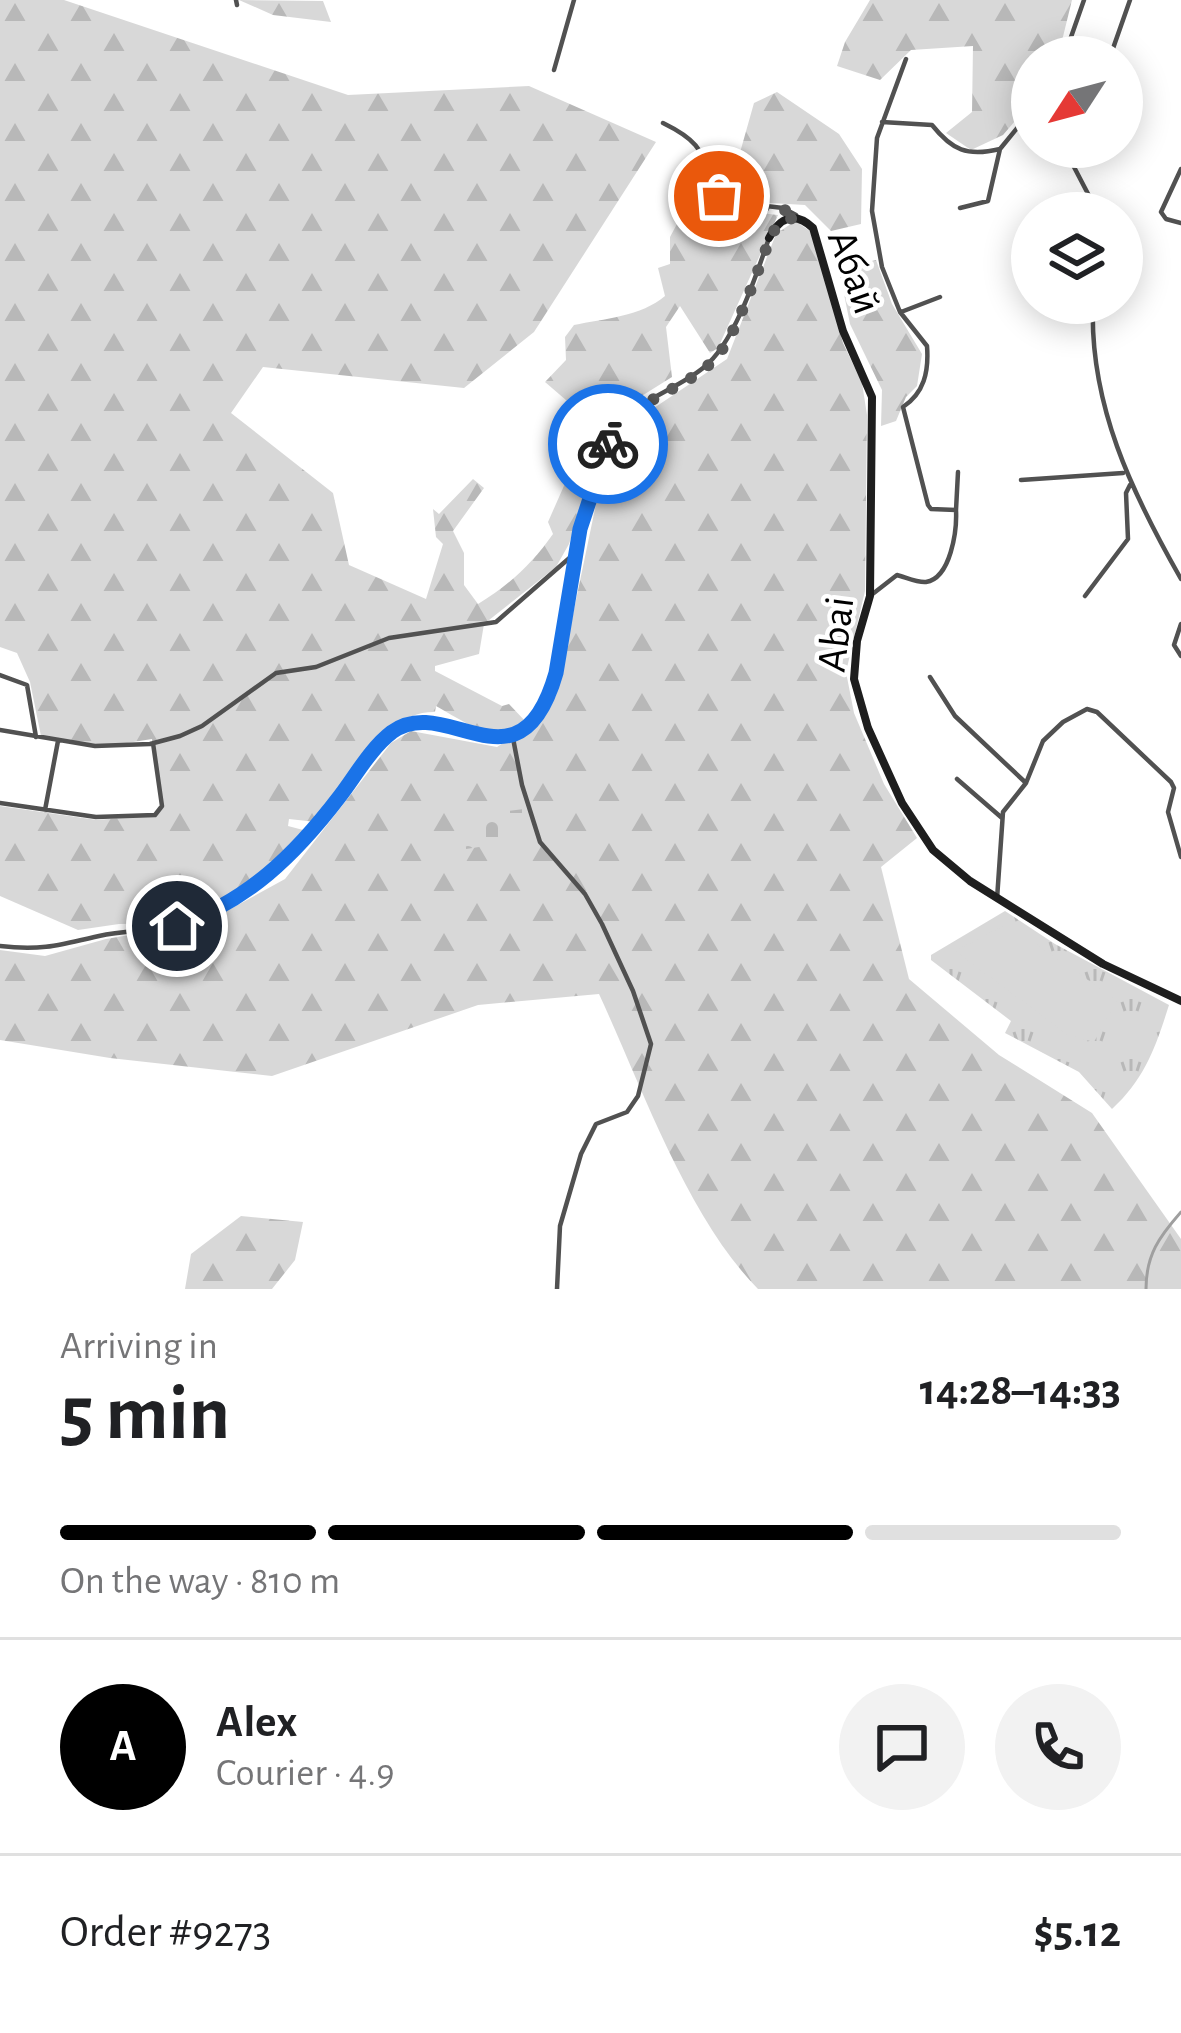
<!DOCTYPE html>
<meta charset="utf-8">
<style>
:root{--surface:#fff;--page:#f2f2f2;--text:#202124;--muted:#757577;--line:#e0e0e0;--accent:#000}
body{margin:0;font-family:"Alegreya Sans",sans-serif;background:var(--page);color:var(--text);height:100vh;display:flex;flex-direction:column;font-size:45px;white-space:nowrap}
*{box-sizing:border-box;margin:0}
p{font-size:39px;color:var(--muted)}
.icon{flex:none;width:66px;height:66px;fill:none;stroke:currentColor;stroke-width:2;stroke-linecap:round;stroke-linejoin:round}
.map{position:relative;height:1289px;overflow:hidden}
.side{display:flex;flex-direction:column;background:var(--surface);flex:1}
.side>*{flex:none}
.needle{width:78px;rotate:234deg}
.buttons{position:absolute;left:1011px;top:36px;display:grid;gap:24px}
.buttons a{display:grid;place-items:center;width:132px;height:132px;border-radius:50%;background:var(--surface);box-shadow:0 6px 30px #0003;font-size:60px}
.pin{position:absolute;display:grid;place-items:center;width:102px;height:102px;color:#fff;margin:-51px;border:6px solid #fff;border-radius:50%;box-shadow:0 3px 12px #0007}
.courier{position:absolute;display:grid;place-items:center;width:120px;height:120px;margin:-60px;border:9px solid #1a73e8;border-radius:50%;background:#fff;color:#222;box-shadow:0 3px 15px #0007}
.overview em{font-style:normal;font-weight:700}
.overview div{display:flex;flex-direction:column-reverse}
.overview{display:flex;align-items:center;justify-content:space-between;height:204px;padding:0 60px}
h1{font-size:78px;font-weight:700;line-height:90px}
.bar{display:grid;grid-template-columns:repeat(4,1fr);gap:18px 12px;align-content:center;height:144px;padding:0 60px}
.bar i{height:15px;border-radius:9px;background:var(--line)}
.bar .current{background:var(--accent)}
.bar p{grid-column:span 4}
.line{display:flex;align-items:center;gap:30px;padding:0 60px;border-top:3px solid var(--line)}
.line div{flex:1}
.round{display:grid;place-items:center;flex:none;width:126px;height:126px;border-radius:63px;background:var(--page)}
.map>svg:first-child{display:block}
.grass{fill:url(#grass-tufts)}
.forest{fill:url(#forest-firs)}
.cemetery{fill:url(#cemetery-stones)}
.pitch{fill:#d8d8d8}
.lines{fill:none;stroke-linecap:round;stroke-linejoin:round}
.stream{stroke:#9f9f9f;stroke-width:3}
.street{stroke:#515151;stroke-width:4.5}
.secondary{stroke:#1e1e1e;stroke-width:8}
.done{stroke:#595959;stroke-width:12;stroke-dasharray:0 21.6}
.route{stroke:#1a73e8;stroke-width:15}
.labels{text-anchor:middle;stroke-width:9;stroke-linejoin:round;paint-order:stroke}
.street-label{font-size:42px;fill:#000;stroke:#fff}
</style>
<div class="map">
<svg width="1181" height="1289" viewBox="0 0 1181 1289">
<defs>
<pattern id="grass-tufts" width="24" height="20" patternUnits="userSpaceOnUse" patternTransform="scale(3)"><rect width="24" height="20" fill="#d8d8d8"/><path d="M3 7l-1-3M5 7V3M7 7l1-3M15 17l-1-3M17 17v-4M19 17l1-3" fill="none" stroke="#b8b8b8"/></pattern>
<pattern id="forest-firs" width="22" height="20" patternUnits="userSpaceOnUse" patternTransform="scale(3)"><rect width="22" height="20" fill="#d8d8d8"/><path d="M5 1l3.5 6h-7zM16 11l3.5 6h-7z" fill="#b8b8b8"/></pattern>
<pattern id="cemetery-stones" width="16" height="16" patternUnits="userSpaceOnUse" patternTransform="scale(3)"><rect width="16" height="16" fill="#d8d8d8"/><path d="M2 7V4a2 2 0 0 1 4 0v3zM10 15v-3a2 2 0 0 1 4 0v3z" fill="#b8b8b8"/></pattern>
</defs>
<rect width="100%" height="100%" fill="#fff"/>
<path class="grass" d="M 1005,911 L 1055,944 L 1169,1005 C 1156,1046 1145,1079 1112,1109 L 1079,1072 L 1005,1033 L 1011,1021 L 931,960 L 931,955 Z"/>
<path class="forest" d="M 0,0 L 64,0 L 348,95 L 529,86 L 656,142 L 534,332 L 464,388 L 263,367 L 231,413 L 333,493 L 349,565 L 426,599 L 443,544 L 436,537 L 433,509 L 439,514 L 473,479 L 484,488 L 453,531 L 464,553 L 464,585 L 478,604 C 509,585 532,564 553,534 L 548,522 L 567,479 L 591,456 L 595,425 L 545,382 L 566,360 L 565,337 L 574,325 C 603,319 642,316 665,296 L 658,268 L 670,264 L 670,237 L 691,198 L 678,184 L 697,152 L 719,205 L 731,210 L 778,215 L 718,348 L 710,353 L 680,306 L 666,327 L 672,377 L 640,397 L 606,433 L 569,544 L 556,567 L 484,624 L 479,654 L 435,666 L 435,671 L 502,706 L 509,704 L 526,722 C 489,743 467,723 436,706 L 435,712 C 380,711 345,783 316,822 L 289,819 L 288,826 L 307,831 L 264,876 L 222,901 L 172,923 L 119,924 L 78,930 L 0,896 L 0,806 L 97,820 L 155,815 L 162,806 L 152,739 L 108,746 L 41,736 L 30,682 L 17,653 L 0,647 Z
M 239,0 L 323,1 L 331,22 L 273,15 Z
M 870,0 L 1072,0 L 1058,57 L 1032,57 L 1032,101 L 1003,135 L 971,150 L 946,133 L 972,112 L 973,46 L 911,50 L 880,80 L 837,66 L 845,42 Z
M 777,92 L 839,134 L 862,169 L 861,224 L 831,231 L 805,205 L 753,202 L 728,195 L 754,103 Z
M 795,221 L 810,231 L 815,243 L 843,343 L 862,383 L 867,415 L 865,591 L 846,672 L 854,713 L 884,784 L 917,838 L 881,867 L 909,979 L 999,1055 L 1092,1113 L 1181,1239 L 1181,1289 L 758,1289 C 687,1217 642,1087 599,994 L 478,1005 L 272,1076 L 110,1058 L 0,1040 L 0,950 L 45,956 L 106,939 L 207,922 L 285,879 L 391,743 L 411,731 L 497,747 L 545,716 L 556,696 L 596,504 L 622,437 L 642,416 L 727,359 L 776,234 Z
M 876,260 L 892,304 L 922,354 L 917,386 L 906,397 L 896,421 L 881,426 L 882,390 L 850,324 L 839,269 Z
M 241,1216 L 303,1222 L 295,1260 L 272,1289 L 185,1289 L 191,1254 Z"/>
<path class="cemetery" d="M 524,809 L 531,839 L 466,849 L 465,816 Z"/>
<path class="pitch" d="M 1007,924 L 1117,1000 L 1094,1042 L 1068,1035 L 955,951 Z"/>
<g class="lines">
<path class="stream" d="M 1146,1289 C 1146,1255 1159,1237 1181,1212"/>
<path class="street" d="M 236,0 L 237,5
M 1064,57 L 1084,0
M 1110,57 L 1130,0
M 554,70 L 574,0
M 882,122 L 932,125 C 952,150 967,157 1000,149
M 663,123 C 718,150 694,162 723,201 L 783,208 L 796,215
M 1073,147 L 1074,167 L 1098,213
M 1181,169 L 1161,212 L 1166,219 L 1181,223
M 960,208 L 988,201 L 1000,149 L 1032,110
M 1093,303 C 1089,404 1132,493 1181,579
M 901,312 L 940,297
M 1021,480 L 1123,473
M 956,510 L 958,472
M 870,596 L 897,575 C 905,577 918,583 926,582 C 951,578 957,530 956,510 L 931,509 L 928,505 L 903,407 C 924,393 929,372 927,346 L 900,312 L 882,267 L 872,211 L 877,138 L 906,59
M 1085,596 L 1128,539 L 1126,493 L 1130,485
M 1181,624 L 1174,645 L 1181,656
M 0,675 L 27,685 L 36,737
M 930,677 L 955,716 L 1026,783
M 0,730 L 95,746 L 150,744 L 180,736 L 202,726 L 276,673 L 316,667 L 389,638 L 496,622 L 574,554
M 512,733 L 522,785 L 540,842 L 585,894 L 602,924 L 633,991 L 651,1044 L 638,1096 L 627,1112 L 596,1124 L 581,1154 L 560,1226 L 557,1289
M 957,779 L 1002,818
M 0,803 L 96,817 L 155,815 L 162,806 L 153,743
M 45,810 L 58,741
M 997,899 L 1003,812 L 1026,783 L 1043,741 L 1063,722 L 1087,709 L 1097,712 L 1171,782 L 1174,788 L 1168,812 L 1181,857
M 0,946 C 41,951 60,945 99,936 C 123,930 147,932 171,927 C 221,917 276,877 308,838 C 332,808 367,742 401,727 C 428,715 447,728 471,735 C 517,749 545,711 556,673 C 568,599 573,497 614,432 C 634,400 675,391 703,368 C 734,344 756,276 769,238"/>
<path class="secondary" d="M 769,238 C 780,217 795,211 813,228 L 843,331 L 872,397 L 870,596 L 857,641 L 854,679 L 868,728 L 902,803 L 933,850 L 970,881 L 1103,964 L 1181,1001"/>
</g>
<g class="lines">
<path class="done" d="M 608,444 C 630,396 687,393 718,355 C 738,331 760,264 772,233 L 784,220 L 798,217 C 774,199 743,214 719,196"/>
<path class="route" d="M 177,926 C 248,901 295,855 340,796 C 356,775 371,748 392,732 C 447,692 520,799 556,673 L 580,529 L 608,444"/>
</g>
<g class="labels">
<g class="street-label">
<text transform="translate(856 271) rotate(70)" y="15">Абай</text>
<text transform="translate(834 634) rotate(-83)" y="15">Abai</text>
</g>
</g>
</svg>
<div class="buttons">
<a><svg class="needle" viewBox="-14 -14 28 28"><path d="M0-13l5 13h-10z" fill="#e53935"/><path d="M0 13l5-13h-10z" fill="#757577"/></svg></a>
<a><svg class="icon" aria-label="layers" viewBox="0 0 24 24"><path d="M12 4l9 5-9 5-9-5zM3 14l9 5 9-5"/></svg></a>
</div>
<div class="pin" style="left:719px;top:196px;background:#ea580c"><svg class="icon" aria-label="bag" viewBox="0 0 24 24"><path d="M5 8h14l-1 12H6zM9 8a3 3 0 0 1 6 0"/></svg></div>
<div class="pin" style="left:177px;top:926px;background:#1f2937"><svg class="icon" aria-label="home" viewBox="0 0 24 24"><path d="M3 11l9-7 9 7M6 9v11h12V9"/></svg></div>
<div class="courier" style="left:608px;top:444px"><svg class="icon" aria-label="bike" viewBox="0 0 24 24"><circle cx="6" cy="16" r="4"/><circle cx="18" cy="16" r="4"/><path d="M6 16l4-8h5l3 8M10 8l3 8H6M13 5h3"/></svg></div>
</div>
<section class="side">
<div class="overview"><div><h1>5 min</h1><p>Arriving in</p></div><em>14:28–14:33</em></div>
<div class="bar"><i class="current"></i><i class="current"></i><i class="current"></i><i></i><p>On the way · 810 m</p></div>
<div class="line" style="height:216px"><b class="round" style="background:var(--accent);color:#fff">A</b><div><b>Alex</b><p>Courier · 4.9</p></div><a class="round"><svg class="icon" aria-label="chat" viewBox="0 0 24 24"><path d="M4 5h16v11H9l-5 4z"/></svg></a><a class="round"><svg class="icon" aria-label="phone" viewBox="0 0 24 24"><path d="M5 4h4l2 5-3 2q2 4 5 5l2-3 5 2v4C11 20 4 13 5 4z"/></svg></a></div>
<div class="line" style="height:156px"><div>Order #9273</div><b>$5.12</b></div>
</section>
